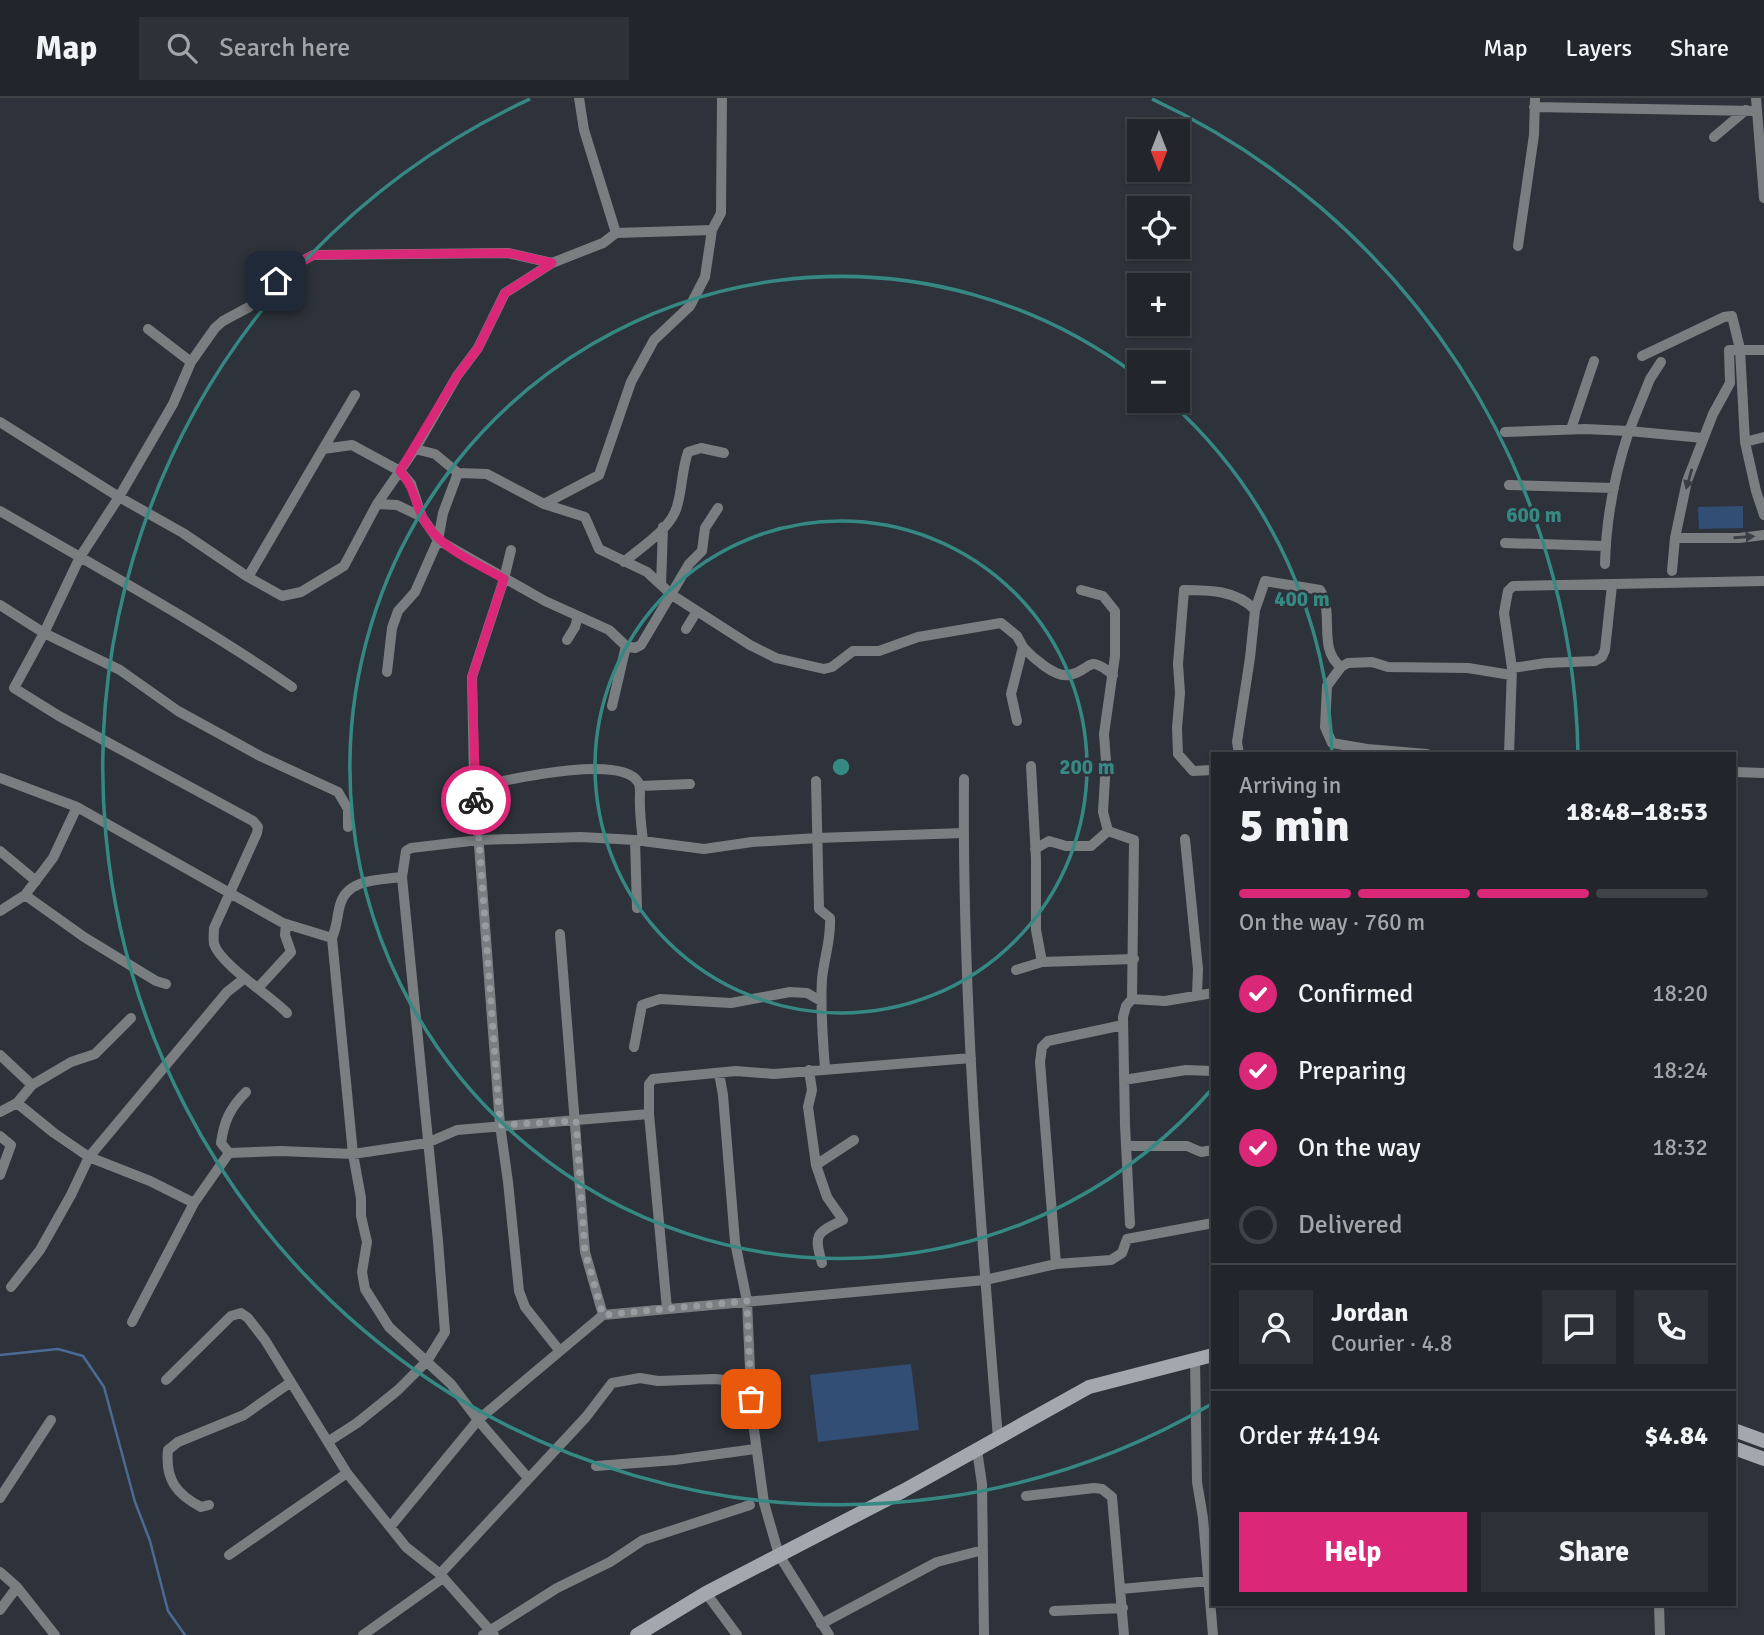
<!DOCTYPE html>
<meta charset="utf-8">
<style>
:root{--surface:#22262c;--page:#2e3238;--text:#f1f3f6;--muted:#a2a5a9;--line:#3f4348;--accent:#db2777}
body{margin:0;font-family:Signika,sans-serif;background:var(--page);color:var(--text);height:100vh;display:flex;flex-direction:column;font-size:26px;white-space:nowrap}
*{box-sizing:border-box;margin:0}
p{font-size:23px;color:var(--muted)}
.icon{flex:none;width:38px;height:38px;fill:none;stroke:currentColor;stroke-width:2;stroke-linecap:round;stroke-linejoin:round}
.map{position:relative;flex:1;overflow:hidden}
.sheet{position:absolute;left:1211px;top:654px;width:525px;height:854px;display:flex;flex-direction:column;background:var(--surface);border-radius:0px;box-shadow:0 2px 5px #0004,0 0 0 2px var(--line)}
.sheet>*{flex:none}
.needle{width:46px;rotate:180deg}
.tools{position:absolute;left:1127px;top:21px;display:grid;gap:14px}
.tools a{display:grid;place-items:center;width:63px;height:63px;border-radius:0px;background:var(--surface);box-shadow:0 2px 5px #0004,0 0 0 2px var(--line);font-size:35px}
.pin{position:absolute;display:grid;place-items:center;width:60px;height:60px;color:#fff;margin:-30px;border-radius:14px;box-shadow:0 4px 10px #0006}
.courier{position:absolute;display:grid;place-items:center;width:70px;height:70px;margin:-35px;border:5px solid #db2777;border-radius:50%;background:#fff;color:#222;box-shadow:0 2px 9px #0007}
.head em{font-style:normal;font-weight:700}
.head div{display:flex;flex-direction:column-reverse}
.head{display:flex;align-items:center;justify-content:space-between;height:119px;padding:0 28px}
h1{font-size:46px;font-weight:700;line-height:52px}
.bar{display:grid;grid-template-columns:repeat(4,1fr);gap:10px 7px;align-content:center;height:84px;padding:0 28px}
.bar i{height:9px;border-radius:5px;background:var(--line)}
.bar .on{background:var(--accent)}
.bar p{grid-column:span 4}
.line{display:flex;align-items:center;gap:18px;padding:0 28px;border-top:2px solid var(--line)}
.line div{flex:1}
.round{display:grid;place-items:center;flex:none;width:74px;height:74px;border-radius:0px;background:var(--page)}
ol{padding:0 28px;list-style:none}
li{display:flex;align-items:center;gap:21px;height:77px}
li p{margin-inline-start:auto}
li .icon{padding:7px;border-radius:50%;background:var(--accent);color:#fff;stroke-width:4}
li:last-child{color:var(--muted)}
li i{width:38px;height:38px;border:4px solid var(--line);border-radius:50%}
.primary-button{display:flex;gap:14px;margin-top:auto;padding:14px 28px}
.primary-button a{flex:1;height:80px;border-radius:0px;background:var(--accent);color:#fff;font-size:28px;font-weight:700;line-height:80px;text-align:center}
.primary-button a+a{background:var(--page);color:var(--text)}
header{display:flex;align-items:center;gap:42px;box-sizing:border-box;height:98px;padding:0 35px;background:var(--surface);border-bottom:2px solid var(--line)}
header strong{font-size:33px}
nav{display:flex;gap:38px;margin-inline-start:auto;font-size:24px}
.search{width:490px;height:63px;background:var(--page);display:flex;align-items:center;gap:18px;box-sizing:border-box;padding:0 24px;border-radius:0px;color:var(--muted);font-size:26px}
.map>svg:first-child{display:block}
.green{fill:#334e74}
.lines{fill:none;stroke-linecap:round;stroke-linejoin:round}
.stream{stroke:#4c6a93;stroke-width:2.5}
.street{stroke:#7b7e81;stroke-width:10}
.secondary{stroke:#a3a8ae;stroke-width:14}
.oneway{fill:#3a3e46}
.done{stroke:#989ca2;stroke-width:7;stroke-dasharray:0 12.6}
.route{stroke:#db2777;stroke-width:9}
.ring{fill:none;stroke:#368983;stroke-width:3.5}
.centre{fill:#368983;stroke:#2e333b;stroke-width:3.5}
.ring-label{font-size:21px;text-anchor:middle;font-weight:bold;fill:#368983;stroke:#2e333b;stroke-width:5;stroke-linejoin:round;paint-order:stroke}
</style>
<header>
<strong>Map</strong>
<div class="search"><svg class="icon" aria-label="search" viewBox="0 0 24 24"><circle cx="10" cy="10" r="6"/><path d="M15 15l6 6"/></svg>Search here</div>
<nav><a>Map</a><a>Layers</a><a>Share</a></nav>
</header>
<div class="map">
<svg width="1764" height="1537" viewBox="0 0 1764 1537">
<rect width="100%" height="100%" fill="#2e333b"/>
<path class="green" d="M 1743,408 L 1743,430 L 1699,431 L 1698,409 Z
M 911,1266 L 919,1332 L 818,1344 L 810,1277 Z"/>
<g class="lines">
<path class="stream" d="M 0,1257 L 58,1251 L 83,1258 L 104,1289 L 135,1404 L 150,1443 L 168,1513 L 185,1537"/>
<path class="street" d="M 1756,0 L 1764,100
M 1534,9 L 1755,13
M 1714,39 L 1746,12
M 616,135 L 712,132
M 1518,148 L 1534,37 L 1535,0
M 148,231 L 191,264
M 1642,258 L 1724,219 L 1732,218 L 1740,251 L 1745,344 L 1756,393 L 1764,417
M 0,324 L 119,399 L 183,435 L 248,479 L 282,498 L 301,494 L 344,468 L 377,406 L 415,351 L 457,278 L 478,250 L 505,195 L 552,165 L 603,145 L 616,135 L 584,32 L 579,0
M 1571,331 L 1594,263
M 1505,334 L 1585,331 L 1629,333 L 1650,281 L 1661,264
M 1745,344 L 1764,339
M 323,351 L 355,297
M 415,351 L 435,356 L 458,375 L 487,376 L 544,406 L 585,419 L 599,451 L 647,474 L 672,497 L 750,547 L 776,560 L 824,571 L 832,569 L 853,553 L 879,553 L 918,539 L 1001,525 L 1017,538 L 1023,549 L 1011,596 L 1017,623
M 1509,387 L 1614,390
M 377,406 L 397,407 L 422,419 L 438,442 L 545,503 L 609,532 L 626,548 L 635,550 L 641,547 L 689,466 L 702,453 L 705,430 L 718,410
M 544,406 L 599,377 L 631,284 L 654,242 L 690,208 L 705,179 L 712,132 L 721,115 L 722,0
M 0,413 C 98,470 198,524 292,589
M 1675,440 L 1739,440 L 1764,437
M 1505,445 L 1605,448
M 511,452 L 504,481 L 472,579 L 474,681 L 500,1027 L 508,1084 L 519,1193 L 525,1209 L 559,1252
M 624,464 C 640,450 666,434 675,414 C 682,399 681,374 688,354 L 701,350 L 724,355
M 1605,466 C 1606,422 1615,375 1629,333 L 1703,340
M 1672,473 L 1675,440 L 1687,383 L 1713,316 L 1730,285 L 1729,252 L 1764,252
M 248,479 L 323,351 L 352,347 L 400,373 L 411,386 L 422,419
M 661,487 L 663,429
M 1081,492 L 1103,498 L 1115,513 L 1115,558 L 1104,636 L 1106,663 L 1103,714 L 1108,733
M 0,507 L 44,535 L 120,572 L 178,613 L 260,658 L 338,694 L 348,711 L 348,729
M 686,531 L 697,513
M 567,542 L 575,529 L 578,518
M 1023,549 C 1032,559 1055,580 1069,577 C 1093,572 1086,555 1113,577
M 1512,570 L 1546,565 L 1595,563 L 1602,559 L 1605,552 L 1612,487
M 387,574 L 392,530 L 398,513 L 415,494 L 438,442 L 443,415 L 458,375
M 612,608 L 626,548
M 1239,656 L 1237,644 L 1250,560 L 1255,512 L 1265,483 L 1320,492 C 1335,515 1317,551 1341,569
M 1427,656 L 1367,651 L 1332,645 L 1325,629 L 1327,588 L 1341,569 L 1348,565 L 1372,564 L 1388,569 L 1468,570 L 1511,577
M 1509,656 L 1512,570 L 1504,515 L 1508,493 L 1513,488 L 1764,483
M 1031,668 L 1036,761 L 1036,832 L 1042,864
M 1213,672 L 1193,673 L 1178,656 L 1177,630 L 1180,595 L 1178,566 L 1184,492 C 1208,492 1237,492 1255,512
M 1734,674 L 1764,675
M 0,680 L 77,709 L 283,825 L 332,840
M 964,681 C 962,901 980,1121 998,1340
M 816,683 L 819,811 L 830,820 C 831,844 824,859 822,881 C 820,911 823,941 825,971
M 640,688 L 690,686
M 474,689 C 504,683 620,655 638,684 C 640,687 640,691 640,695 C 639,711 641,727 643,743
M 1185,741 L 1198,871 L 1197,896
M 635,742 L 637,810
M 1035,751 L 1049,743 L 1066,748 L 1091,748 L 1108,733 L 1134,742 L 1132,901 L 1126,908 L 1123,919 L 1125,1027 L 1130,1126
M 0,753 L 36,783
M 402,779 C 380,782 347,780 340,807 C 337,818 337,829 332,840 L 353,1056 L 361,1100 L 361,1118 L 367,1144 L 362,1174 L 365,1191 L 389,1229 L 451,1286 L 478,1322 L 528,1380
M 25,797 L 84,839 L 156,883 L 166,886
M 0,813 L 25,797 L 53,760 L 77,709
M 560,836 L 585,1154 L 603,1217
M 1016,872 L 1042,864 L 1134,861
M 258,890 L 291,854 L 285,837 L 286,826
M 1132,901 L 1165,903 L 1213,895
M 287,915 C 271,898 221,867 214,846 C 213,842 214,834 214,830 L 257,735 L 258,729 L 253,723 L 59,618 L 14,590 L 44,535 L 80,459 L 119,399 L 173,306 L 191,264 L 215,230 L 223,223 L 249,209 L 290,170 L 313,157 L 508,155 L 552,165
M 634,949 L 642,907 L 660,901 L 731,905 L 790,894 L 807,895 L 821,903
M 0,957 L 32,987 L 17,1005
M 809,972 L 812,992 L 808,1009 L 816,1067 L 827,1099 L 843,1122 C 817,1135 813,1135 822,1165
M 719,975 L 723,997 L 735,1144 L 747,1203 L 752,1317 L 764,1405 L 779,1457 L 829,1537
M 1124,982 L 1186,972 L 1213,973
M 32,987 L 71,964 L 95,956 L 131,920
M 0,1014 L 17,1005 L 54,1035 L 89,1059 L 150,1083 L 194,1105
M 0,1038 L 11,1047 L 0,1077
M 1126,1048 L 1187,1048 L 1201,1054 L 1213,1052
M 229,1055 L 281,1053 L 353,1056 L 427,1045 L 457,1032 L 649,1016
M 229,1055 L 221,1045 C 224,1023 230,1010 246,994
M 816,1067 L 854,1042
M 1056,1166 L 1040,964 L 1042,949 L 1048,943 L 1123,927
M 11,1189 L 40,1152 L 71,1097 L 89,1059 L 227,894 L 245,880
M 667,1211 L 649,1016 L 649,986 L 653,981 L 736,973 L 774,976 L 971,960
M 132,1224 L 194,1105 L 229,1055
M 1195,1262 L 1197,1384 L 1203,1420 L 1213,1537
M 166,1282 L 231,1218 L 241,1215 L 248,1220 L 265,1242 L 347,1375 L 406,1449 L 440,1476 L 494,1537
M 329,1343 L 357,1325 L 398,1292 L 427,1263 L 445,1234 L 438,1143 L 402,779 L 406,753 L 411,750 L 479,742 L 581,739 L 635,742 L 704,751 L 752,744 L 817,740 L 964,735
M 977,1352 L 982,1386 L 984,1537
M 596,1368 L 675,1362 L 755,1351
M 1026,1398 L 1094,1390 L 1102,1391 L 1112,1399 L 1124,1537
M 0,1400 L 51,1322
M 209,1407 L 201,1409 C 176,1396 165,1381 168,1352 L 178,1344 L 244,1317 L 291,1284
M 391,1428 L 478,1322 L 603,1217 L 985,1182 L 1056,1166 L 1111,1162 L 1122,1155 L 1127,1141 L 1213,1125
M 229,1457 L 347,1375
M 0,1474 L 17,1489 L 55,1537
M 440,1476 L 586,1319 L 612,1285 L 640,1280 L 658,1283 L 714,1281 L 750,1284
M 1121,1491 L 1209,1483
M 706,1495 L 737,1537
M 1659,1507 L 1660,1537
M 0,1512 L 17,1489
M 1054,1513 L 1123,1510
M 821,1526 L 937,1464 L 983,1452
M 363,1537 L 443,1480
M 483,1537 L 557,1490 L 610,1464 L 643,1442 L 750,1407"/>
<path class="secondary" d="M 1734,1332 L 1764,1343
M 1734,1350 L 1764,1361
M 637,1537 L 706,1495 L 903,1393 L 1089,1289 L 1213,1257"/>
</g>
<defs><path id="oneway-solid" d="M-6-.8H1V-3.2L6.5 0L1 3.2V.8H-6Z" transform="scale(1.75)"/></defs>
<g class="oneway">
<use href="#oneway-solid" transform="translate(1689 381) rotate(106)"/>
<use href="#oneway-solid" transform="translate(1744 439) rotate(-4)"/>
</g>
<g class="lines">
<path class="done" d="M 476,702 L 500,1027 L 576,1023 L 585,1154 L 603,1217 L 747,1203 L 751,1301"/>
<path class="route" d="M 276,183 L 290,170 L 313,157 L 508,155 L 552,165 L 505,195 L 478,250 L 457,278 L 400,373 C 415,391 413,399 422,418 C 437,450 475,464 504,481 L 472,579 L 476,702"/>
</g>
<g class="ring">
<circle cx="841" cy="669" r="246"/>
<path d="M1212 991A491 491 0 1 1 1136 277M1170 304A491 491 0 0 1 1332 656"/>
<path d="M1210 1307A737 737 0 1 1 530 1M1152 1A737 737 0 0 1 1578 656"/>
</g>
<circle cx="841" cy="669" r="10" class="centre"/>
<g class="ring-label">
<text x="1534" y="424">600 m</text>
<text x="1302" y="508">400 m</text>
<text x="1087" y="676">200 m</text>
</g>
</svg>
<div class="tools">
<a><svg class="needle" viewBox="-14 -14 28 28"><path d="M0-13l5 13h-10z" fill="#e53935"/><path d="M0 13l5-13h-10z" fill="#a2a5a9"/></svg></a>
<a><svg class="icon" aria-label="locate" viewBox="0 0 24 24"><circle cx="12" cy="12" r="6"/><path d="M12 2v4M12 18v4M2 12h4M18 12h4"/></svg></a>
<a>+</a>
<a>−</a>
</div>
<div class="pin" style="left:751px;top:1301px;background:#ea580c"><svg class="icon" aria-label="bag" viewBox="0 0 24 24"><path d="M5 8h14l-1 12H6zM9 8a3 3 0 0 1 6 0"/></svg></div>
<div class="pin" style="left:276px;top:183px;background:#1f2937"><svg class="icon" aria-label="home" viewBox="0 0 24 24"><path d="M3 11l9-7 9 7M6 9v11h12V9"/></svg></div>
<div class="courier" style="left:476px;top:702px"><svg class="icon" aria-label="bike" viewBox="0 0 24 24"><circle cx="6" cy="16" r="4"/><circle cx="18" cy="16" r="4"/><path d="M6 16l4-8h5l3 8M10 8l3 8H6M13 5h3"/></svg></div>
<section class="sheet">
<div class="head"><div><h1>5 min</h1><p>Arriving in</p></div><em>18:48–18:53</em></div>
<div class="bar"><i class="on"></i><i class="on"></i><i class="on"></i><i></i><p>On the way · 760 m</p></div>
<ol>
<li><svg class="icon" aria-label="check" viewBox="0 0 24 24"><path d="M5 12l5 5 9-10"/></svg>Confirmed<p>18:20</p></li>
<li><svg class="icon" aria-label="check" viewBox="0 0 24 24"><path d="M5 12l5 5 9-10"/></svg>Preparing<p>18:24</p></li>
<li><svg class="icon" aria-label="check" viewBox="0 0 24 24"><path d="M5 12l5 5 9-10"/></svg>On the way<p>18:32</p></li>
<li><i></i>Delivered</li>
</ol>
<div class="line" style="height:126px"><a class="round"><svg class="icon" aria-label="person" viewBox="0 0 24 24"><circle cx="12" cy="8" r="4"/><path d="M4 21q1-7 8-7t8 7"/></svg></a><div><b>Jordan</b><p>Courier · 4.8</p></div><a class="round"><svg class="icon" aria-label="chat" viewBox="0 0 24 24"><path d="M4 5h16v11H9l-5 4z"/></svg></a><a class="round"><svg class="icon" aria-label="phone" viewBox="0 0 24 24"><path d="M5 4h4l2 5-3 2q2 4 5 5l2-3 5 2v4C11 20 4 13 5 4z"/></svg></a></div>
<div class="line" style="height:91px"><div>Order #4194</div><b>$4.84</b></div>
<div class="primary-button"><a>Help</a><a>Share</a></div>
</section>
</div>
